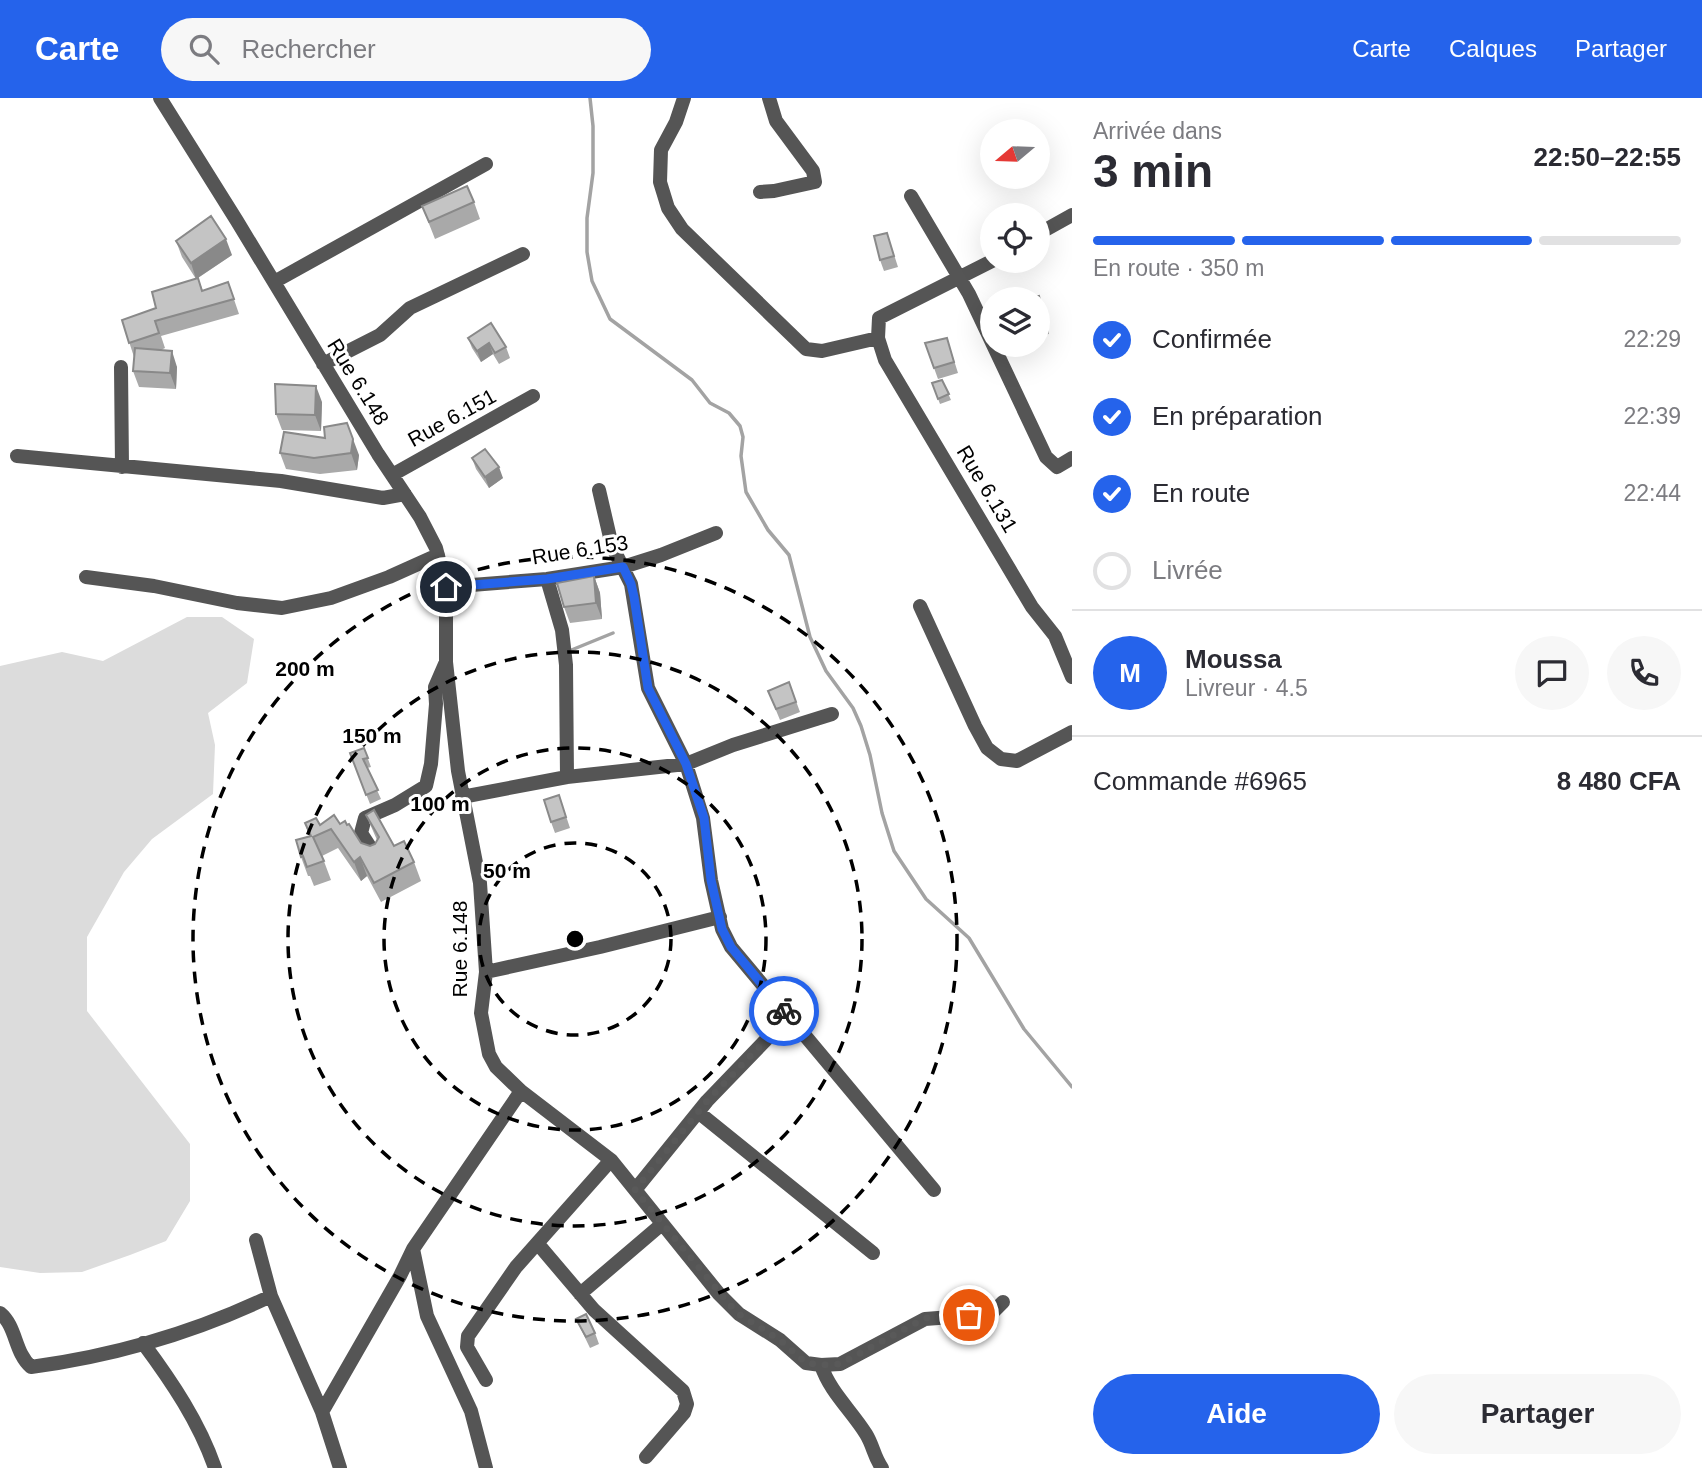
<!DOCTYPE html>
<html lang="fr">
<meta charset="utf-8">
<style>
:root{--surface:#fff;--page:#f7f7f7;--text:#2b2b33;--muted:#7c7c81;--line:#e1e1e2;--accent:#2563eb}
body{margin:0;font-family:Arial,sans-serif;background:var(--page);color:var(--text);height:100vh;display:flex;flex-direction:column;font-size:26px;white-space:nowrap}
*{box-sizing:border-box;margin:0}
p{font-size:23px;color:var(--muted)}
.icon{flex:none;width:38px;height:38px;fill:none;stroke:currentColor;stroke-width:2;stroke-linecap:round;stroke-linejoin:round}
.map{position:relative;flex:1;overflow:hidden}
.drawer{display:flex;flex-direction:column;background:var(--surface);width:630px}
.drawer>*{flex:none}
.needle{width:46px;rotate:251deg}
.fabs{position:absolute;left:980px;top:21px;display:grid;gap:14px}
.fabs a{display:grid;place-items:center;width:70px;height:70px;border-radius:50%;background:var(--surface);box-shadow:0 7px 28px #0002;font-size:35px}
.pin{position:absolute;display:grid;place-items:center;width:60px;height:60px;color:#fff;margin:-30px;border:4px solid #fff;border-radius:50%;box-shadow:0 2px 7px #0007}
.courier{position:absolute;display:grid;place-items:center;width:70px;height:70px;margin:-35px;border:5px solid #2563eb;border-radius:50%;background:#fff;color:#222;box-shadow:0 2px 9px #0007}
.summary em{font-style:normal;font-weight:700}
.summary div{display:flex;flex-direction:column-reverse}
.summary{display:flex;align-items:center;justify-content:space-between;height:119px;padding:0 21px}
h1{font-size:46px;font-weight:700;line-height:52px}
.bar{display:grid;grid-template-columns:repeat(4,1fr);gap:10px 7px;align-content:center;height:84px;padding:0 21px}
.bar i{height:9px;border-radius:5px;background:var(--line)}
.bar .current{background:var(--accent)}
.bar p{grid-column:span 4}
.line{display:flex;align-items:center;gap:18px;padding:0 21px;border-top:2px solid var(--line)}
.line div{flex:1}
.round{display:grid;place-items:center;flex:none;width:74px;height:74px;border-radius:37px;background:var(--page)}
ol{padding:0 21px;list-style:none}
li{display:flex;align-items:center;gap:21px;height:77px}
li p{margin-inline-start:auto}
li .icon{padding:7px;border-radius:50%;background:var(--accent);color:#fff;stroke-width:4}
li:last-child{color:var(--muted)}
li i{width:38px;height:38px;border:4px solid var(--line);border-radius:50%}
.cta{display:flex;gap:14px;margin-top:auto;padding:14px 21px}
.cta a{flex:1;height:80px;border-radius:42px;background:var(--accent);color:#fff;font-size:28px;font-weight:700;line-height:80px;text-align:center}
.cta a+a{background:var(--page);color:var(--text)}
header{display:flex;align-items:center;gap:42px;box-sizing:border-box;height:98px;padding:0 35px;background:var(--accent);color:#fff}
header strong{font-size:33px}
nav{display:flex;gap:38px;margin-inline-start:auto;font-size:24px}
.search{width:490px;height:63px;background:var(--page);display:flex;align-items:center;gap:18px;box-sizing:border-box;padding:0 24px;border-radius:38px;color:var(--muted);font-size:26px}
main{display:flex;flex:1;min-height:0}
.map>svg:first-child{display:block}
.green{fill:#dcdcdc}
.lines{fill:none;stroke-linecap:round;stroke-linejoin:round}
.stream{stroke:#a3a3a3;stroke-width:3.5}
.minor{stroke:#555;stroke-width:14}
.wall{fill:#a9a9a9}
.shaded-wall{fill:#898989}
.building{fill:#c4c4c4;stroke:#898989;stroke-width:2}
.done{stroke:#595959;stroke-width:7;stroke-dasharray:0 12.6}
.route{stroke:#2563eb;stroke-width:9}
.ring{fill:none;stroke:#000;stroke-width:3.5;stroke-dasharray:12 9}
.labels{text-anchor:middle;stroke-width:6;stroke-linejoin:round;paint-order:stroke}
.street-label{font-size:21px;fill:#000;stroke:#fff}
.centre{fill:#000;stroke:#fff;stroke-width:3.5}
.ring-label{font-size:21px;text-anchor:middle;font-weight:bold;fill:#000;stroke:#fff;stroke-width:6;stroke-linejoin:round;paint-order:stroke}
</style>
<header>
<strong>Carte</strong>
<div class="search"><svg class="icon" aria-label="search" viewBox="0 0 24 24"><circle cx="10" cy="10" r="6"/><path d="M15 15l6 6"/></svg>Rechercher</div>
<nav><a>Carte</a><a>Calques</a><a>Partager</a></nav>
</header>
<main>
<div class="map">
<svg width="1072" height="1370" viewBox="0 0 1072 1370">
<rect width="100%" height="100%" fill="#fff"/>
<path class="green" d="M 187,519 L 222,519 L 254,541 L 247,585 L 208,615 L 215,647 L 213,696 L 152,741 L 124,774 L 87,839 L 87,913 L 190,1046 L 190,1103 L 166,1143 L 130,1157 L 82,1174 L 40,1175 L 0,1169 L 0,568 L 62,554 L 103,563 Z"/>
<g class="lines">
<path class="stream" d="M 590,0 L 593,28 L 593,75 L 587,120 L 587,154 L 592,183 L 610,221 L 692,282 L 710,305 L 729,315 L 740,328 L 743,339 L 741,358 L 746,394 L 768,432 L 789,457 L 810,539 L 826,573 L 853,610 L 861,628 L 870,657 L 882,715 L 894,753 L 926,801 L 969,840 L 1024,931 L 1072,989
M 569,553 L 613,535"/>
<path class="minor" d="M 160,0 L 237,123 L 378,356 L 420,419 L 436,450 L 446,489 L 446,564 L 458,673 L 480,785 L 486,874 L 481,915 L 489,956 L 496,969 L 521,993 L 611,1062 L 719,1196 L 739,1216 L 780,1242 L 806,1265 L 821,1267 L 840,1266 L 925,1221 L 991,1216 L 1003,1204
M 684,0 L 676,24 L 661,52 L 660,84 L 668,110 L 682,131 L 806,251 L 822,253 L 878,240
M 760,94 L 774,93 L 815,84 L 813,73 L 776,23 L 769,0
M 911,98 L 969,196 L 1046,359 L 1057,369 L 1072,360
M 1038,136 L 1072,117
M 992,163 L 879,220 L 878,240 L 885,262 L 1032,509 L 1055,538 L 1072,579
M 274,184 L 486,66
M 323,266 L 380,237 L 410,210 L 523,156
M 121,269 L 122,369
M 17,358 L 281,383 L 383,400 L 405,396
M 392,377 L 533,298
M 599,392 L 612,448 L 631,486 L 648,590 L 686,666 L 703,720 L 711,782 L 722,831 L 731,849 L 934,1092
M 86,479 L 154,488 L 237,505 L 282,510 L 331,500 L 389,479 L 438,457
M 547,481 L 562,532 L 566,567 L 567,679
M 446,489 L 547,481 L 623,469 L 661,457 L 716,435
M 920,508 L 975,628 L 987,650 L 1001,661 L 1017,663 L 1072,634
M 462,699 L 567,679 L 686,666 L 733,647 L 832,616
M 376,758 L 361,735 L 365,720 L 395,707 L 426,688 L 431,666 L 436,606 L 435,589 L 445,566
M 486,874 L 600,849 L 720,819
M 698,1014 L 873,1155
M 635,1092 L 707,1003 L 789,918
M 256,1142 L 271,1198 L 322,1314
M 538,1146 L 594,1212 L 683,1293 L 687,1306 L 684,1315 L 646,1359
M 413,1151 L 427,1218 L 471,1313 L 486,1370
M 580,1196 L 662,1126
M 0,1215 C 17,1229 14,1254 31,1269 C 113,1258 196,1234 271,1198
M 143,1245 C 172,1284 199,1324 215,1370
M 821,1267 C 830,1294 851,1312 866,1336 C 873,1347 874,1359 882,1370
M 486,1282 L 467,1249 L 468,1238 L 516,1169 L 611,1062
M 340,1370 L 322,1314 L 400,1178 L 413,1151 L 521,993"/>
</g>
<path class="wall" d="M 474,104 L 480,121 L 435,141 L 422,108 Z
M 887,135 L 898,169 L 884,173 L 880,162 Z
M 176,143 L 232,157 L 198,180 L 203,193 L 228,184 L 239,216 L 161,238 L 165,250 L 161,252 L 177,269 L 176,291 L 139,289 L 133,273 L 134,259 L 122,222 L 156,210 L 196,181 L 182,159 Z
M 1038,201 L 1043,209 L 1049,236 L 1038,238 Z
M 468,240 L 506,249 L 510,260 L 499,266 L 493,256 L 481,264 L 472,250 Z
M 947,240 L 958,275 L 938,281 L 925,245 Z
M 942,282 L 951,302 L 940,306 L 932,285 Z
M 322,304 L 321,333 L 282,332 L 276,316 Z
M 284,334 L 359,357 L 357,372 L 320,376 L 286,371 L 280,355 Z
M 472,360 L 503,380 L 489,390 L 476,371 Z
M 594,478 L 600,495 L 602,521 L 570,525 L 564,509 Z
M 789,584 L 800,614 L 780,622 L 768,593 Z
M 364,650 L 371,669 L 367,670 L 381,701 L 370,706 L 350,655 Z
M 559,697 L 570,730 L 555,735 L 551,724 Z
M 366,717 L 394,748 L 414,764 L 421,783 L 381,804 L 367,778 L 361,783 L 338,750 L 322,758 L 331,782 L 314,788 L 310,778 L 308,778 L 301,759 L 309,738 L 305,725 L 320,727 L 340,726 L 361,745 L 370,748 L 375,746 L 377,742 Z
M 576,1221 L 595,1235 L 599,1246 L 590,1250 Z"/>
<path class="shaded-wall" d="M 226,141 L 232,157 L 196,181 L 191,165 Z
M 1039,198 L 1043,209 L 1049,236 L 1046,225 Z
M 489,245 L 493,256 L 481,264 L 477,253 Z
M 172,253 L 177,269 L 176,291 L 170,275 Z
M 316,288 L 322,304 L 321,333 L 315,317 Z
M 347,325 L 359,357 L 357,372 L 351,355 Z
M 499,369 L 503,380 L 489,390 L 485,379 Z
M 594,478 L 600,495 L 602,521 L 596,505 Z
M 360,759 L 367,778 L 361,783 L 354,764 Z"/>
<path class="building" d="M 467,88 L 474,104 L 429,124 L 422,108 Z
M 211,118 L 226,141 L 191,165 L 176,143 Z
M 887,135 L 894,158 L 880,162 L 874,138 Z
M 198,180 L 202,193 L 228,184 L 234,201 L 155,223 L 159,235 L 129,245 L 122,222 L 156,210 L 152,194 Z
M 1039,198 L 1046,225 L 1038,226 L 1038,201 L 1024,201 Z
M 491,225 L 506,249 L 495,255 L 489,245 L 477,253 L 468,240 Z
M 947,240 L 954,264 L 934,270 L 925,245 Z
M 135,250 L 172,253 L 170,275 L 133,273 Z
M 942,282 L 949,296 L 938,301 L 932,285 Z
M 275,286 L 316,288 L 315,317 L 276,316 Z
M 347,325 L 353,341 L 351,355 L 314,360 L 280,355 L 284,334 L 325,340 L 324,329 Z
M 485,351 L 499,369 L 485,379 L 472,360 Z
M 594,478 L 596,505 L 564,509 L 557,485 Z
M 789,584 L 796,604 L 776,611 L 768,593 Z
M 364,650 L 368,660 L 363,661 L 378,692 L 366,697 L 350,655 Z
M 559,697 L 566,719 L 551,724 L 544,702 Z
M 374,712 L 394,748 L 404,743 L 414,764 L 374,785 L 360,759 L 354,764 L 331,731 L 313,739 L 324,763 L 307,769 L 303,758 L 301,759 L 296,742 L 311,738 L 305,725 L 316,720 L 320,727 L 334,717 L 340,726 L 345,723 L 347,727 L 349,726 L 361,745 L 370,748 L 375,746 L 379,739 L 366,717 Z
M 586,1216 L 595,1235 L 586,1239 L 576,1221 Z"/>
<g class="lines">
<path class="done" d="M 784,913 L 789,918 L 707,1003 L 635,1092 L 729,1206 L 739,1216 L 780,1242 L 806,1265 L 821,1267 L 840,1266 L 925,1220 L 969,1217"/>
<path class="route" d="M 446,489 L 547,481 L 623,469 L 631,486 L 634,499 L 648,590 L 686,666 L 704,720 L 711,782 L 722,831 L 731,849 L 784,913"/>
</g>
<g class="ring">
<circle cx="575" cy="841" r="96"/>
<circle cx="575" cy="841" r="191"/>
<circle cx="575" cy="841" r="287"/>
<circle cx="575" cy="841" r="382"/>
</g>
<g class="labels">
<g class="street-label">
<text transform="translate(358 284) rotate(58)" y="7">Rue 6.148</text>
<text transform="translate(452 320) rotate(-29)" y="7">Rue 6.151</text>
<text transform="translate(987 391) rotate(59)" y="7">Rue 6.131</text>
<text transform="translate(580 452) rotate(-9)" y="7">Rue 6.153</text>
<text transform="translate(460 851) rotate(-90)" y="7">Rue 6.148</text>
</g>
</g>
<circle cx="575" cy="841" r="10" class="centre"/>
<g class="ring-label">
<text x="305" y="578">200 m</text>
<text x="372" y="645">150 m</text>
<text x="440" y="713">100 m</text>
<text x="507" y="780">50 m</text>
</g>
</svg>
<div class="fabs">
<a><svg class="needle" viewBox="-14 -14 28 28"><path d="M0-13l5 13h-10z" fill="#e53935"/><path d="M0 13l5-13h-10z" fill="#7c7c81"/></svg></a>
<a><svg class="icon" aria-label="locate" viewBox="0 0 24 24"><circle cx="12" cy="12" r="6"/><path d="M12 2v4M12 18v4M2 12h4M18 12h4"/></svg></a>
<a><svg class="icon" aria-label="layers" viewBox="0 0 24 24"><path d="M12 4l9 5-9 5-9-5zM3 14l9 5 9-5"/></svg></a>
</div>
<div class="pin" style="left:969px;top:1217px;background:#ea580c"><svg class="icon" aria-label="bag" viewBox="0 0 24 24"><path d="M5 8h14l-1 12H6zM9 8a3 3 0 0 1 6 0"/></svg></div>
<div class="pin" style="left:446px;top:489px;background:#1f2937"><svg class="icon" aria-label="home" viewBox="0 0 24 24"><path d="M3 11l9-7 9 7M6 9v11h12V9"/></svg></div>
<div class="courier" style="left:784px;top:913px"><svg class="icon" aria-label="bike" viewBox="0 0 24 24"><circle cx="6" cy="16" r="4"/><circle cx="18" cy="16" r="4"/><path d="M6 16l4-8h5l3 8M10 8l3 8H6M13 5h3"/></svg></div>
</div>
<section class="drawer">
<div class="summary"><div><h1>3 min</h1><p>Arrivée dans</p></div><em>22:50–22:55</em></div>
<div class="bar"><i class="current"></i><i class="current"></i><i class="current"></i><i></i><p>En route · 350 m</p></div>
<ol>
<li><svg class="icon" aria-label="check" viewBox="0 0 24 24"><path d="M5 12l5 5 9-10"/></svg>Confirmée<p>22:29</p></li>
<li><svg class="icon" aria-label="check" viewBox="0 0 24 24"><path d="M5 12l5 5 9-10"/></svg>En préparation<p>22:39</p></li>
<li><svg class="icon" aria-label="check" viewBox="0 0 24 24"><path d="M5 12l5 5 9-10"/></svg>En route<p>22:44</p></li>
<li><i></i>Livrée</li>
</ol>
<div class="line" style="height:126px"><b class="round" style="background:var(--accent);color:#fff">M</b><div><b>Moussa</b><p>Livreur · 4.5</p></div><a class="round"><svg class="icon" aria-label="chat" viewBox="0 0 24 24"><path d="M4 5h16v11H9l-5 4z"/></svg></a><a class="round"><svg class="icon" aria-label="phone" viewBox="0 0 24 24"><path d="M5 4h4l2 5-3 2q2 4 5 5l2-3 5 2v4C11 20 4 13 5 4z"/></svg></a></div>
<div class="line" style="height:91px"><div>Commande #6965</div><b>8 480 CFA</b></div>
<div class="cta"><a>Aide</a><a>Partager</a></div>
</section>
</main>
